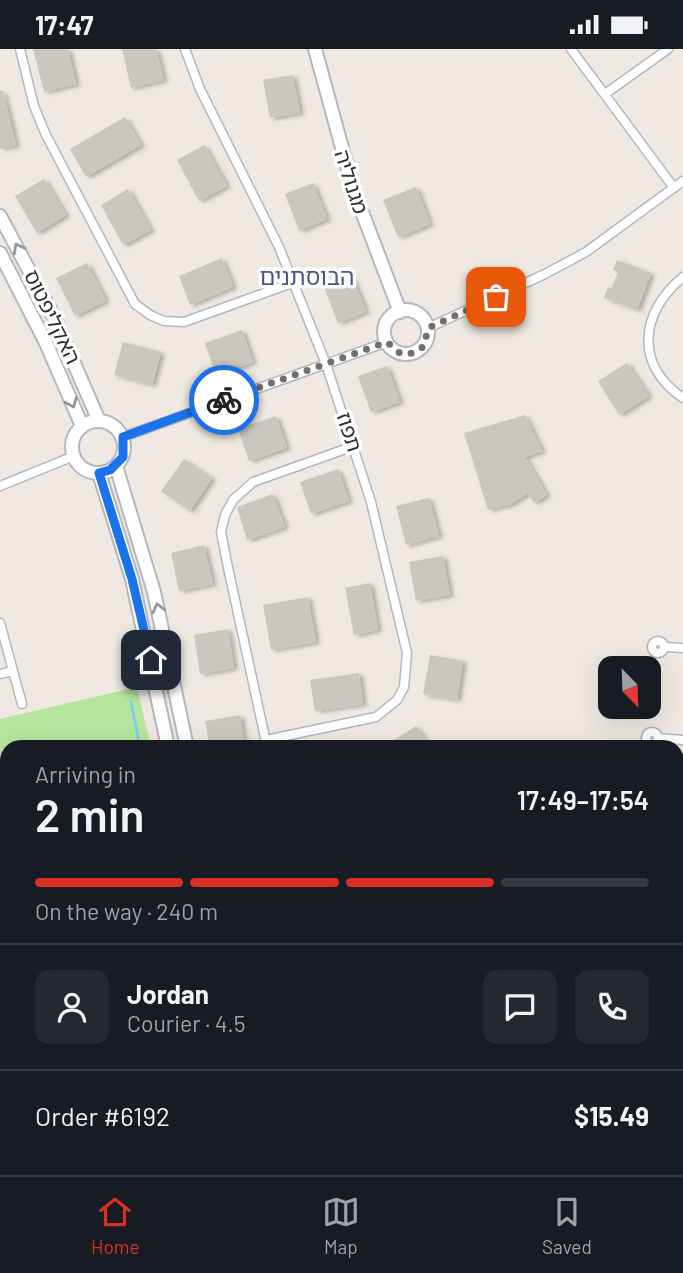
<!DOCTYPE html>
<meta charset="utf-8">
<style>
:root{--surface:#171b24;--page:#242831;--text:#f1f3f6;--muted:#9ea1a6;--line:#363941;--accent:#d93025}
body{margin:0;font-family:Barlow,"Noto Sans Hebrew",sans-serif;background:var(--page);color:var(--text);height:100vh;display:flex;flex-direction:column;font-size:26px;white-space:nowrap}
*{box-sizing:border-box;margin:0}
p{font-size:23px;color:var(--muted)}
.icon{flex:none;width:38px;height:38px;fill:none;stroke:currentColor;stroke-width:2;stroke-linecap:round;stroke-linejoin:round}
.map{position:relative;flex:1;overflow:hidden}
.details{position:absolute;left:0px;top:691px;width:684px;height:436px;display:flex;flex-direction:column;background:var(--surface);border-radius:21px 21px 0 0;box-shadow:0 7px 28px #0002}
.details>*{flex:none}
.needle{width:46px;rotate:157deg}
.controls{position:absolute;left:598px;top:607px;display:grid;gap:14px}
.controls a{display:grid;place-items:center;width:63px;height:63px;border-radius:14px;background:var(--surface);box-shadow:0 7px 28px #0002;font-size:35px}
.pin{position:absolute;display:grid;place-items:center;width:60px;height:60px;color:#fff;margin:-30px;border-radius:14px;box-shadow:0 4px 10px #0006}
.courier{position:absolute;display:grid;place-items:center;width:70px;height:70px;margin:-35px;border:5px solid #1a73e8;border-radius:50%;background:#fff;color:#222;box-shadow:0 2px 9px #0007}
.overview em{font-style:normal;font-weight:600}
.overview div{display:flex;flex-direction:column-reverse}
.overview{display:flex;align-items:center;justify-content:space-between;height:119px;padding:0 35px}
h1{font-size:46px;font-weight:600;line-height:52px}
.bar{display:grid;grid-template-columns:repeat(4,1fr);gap:10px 7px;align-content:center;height:84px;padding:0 35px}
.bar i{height:9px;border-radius:5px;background:var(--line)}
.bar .selected{background:var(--accent)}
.bar p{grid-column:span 4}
.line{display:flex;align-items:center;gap:18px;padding:0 35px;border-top:2px solid var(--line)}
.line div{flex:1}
.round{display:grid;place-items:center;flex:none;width:74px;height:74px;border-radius:14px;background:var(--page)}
.status{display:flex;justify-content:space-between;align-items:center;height:49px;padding:0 35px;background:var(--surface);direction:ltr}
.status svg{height:19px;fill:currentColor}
.tabs{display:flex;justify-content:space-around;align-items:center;height:98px;border-top:2px solid var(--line);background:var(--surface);font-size:19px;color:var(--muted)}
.tabs a{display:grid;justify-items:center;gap:4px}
.tabs .selected{color:var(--accent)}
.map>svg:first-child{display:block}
.green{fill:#b6e59e}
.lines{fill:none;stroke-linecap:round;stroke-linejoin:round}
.stream{stroke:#75cff0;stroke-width:2.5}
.building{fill:#cbc7bf;filter:url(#shadow)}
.street-casing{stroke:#b4b7c1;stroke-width:11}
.secondary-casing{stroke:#b4b7c1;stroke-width:16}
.street{stroke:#fff;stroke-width:8}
.secondary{stroke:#fff;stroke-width:12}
.oneway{stroke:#969696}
.done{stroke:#726f6d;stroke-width:7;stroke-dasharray:0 12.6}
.route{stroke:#1a73e8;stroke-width:9}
.labels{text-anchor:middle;stroke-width:7;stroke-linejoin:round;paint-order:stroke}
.street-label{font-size:21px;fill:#2e2e2e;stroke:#fff}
.neighbourhood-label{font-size:23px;fill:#4d5680;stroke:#fff}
</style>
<div class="status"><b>17:47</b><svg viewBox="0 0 49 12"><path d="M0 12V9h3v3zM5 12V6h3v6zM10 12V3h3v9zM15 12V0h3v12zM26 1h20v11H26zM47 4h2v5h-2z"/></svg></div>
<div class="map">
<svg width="683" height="1126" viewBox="0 0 683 1126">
<defs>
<filter id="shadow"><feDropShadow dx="4" dy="2" stdDeviation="2" flood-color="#0004"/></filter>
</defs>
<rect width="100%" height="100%" fill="#efe9e1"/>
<path class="green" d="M 137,638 L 151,698 L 7,698 L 7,1120 L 235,1120 L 236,1126 L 0,1126 L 0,670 Z
M 289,1120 L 522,1120 L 524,1126 L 289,1126 Z"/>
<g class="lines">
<path class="stream" d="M 131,653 L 140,698
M 0,1038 L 7,1045
M 138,1120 L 162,1126
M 184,1120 L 185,1126"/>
</g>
<path class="building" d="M 33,0 L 68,0 L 76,35 L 44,43 Z
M 122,0 L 156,0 L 164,31 L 131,39 Z
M 293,26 L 300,64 L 270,69 L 263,31 Z
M 0,42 L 3,42 L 16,96 L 0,100 Z
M 125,68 L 141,96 L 86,128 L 70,100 Z
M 204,96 L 227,137 L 199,152 L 177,111 Z
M 44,130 L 66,166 L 37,184 L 15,147 Z
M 313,134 L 327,170 L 299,182 L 285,145 Z
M 416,138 L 430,175 L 398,188 L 383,151 Z
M 128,140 L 151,181 L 123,196 L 101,156 Z
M 222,209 L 233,238 L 190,256 L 179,227 Z
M 617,211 L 651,224 L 637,261 L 604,249 L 608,238 L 611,240 L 618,223 L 613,221 Z
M 87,214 L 106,252 L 75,267 L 56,229 Z
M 352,227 L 366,263 L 338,274 L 324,238 Z
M 242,281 L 253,313 L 216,326 L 205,294 Z
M 123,293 L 161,303 L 152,336 L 114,326 Z
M 627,314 L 649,347 L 619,366 L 598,332 Z
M 387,317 L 400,353 L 371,363 L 358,327 Z
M 525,366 L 542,402 L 525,408 L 547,446 L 534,454 L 528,444 L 511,455 L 488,461 L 464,384 Z
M 276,367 L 287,399 L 249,412 L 238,380 Z
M 184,410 L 212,429 L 190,462 L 161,442 Z
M 338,420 L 349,452 L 311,465 L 300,433 Z
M 273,445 L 285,478 L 247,491 L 237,458 Z
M 429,449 L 439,487 L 406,496 L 396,457 Z
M 204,496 L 213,535 L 179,542 L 171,504 Z
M 443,507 L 450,546 L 416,552 L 409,513 Z
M 370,534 L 378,581 L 354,586 L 345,539 Z
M 308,548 L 316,593 L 271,601 L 263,556 Z
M 228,580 L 234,619 L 200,625 L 194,586 Z
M 430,606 L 463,612 L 457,651 L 423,645 Z
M 359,624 L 363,655 L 315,662 L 310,631 Z
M 240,666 L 245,698 L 210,698 L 205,672 Z
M 416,677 L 430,698 L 383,698 Z"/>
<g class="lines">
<g class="street-casing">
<path id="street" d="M 20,0 L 34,57 L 46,86 L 135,255 L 150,266 L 164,272 L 184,273 L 295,233
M 185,0 L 200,40 L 279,198 L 326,315 L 371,453 L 407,604 L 404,638 L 397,651 L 376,668 L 266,691
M 571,0 L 674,139
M 605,45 L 668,0
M 683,228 C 640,263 634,316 683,349
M 428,279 L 545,225 L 586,203 L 683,132
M 123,388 L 387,293
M 0,437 L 74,407
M 0,574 L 22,655
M652 598a6 6 0 1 1 12 0a6 6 0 1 1-12 0Z
M 664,598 L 683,599
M 0,625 L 13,622
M646 689a6 6 0 1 1 12 0a6 6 0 1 1-12 0Z
M 658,689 L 683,691
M 267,698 L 227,514 L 221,483 L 225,466 L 233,451 L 253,433 L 354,397
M 677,788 L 683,788"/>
</g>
<g class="secondary-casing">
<path id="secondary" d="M 315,0 L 353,139 L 400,263
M 0,167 L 54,268 L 99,372
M 0,204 L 46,294 L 82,377
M384 283a22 22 0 1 1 44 0a22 22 0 1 1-44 0Z
M72 398a26 26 0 1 1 52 0a26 26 0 1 1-52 0Z
M 116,417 L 154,543 L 187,698
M 99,424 L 132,530 L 168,698
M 246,1120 L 247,1126
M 265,1120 L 265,1126"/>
</g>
<use href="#street" class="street"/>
<use href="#secondary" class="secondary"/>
</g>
<defs><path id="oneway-chevron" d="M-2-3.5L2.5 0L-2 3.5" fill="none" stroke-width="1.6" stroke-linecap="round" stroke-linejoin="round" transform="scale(1.75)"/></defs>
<g class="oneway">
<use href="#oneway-chevron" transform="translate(18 199) rotate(-118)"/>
<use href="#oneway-chevron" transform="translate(72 354) rotate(67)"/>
<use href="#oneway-chevron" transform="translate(158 559) rotate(-104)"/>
</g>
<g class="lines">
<path class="done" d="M 224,351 L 387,293 L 401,305 L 414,304 L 424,297 L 428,279 L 496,248"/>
<path class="route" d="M 151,611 L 132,530 L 99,424 L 110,421 L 123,408 L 123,388 L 224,351"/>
</g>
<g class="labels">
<g class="street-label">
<text transform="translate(351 133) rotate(72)" y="7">מגנוליה</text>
<text transform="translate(52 268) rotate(64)" y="7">האקליפטוס</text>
<text transform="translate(349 383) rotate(72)" y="7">תפוז</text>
</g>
<g class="neighbourhood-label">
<text x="307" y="236">הבוסתנים</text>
</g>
</g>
</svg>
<div class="controls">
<a><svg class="needle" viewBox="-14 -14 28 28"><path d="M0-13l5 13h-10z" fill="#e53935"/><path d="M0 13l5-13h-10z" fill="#9ea1a6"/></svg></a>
</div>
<div class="pin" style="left:496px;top:248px;background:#ea580c"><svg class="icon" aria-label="bag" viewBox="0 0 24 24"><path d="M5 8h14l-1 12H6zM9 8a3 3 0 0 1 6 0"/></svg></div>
<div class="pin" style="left:151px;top:611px;background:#1f2937"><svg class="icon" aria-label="home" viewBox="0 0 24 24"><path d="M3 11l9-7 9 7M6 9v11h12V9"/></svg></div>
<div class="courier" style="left:224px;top:351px"><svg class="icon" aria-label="bike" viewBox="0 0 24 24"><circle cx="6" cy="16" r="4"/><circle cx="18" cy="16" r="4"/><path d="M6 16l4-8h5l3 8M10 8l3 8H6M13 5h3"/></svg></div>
<section class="details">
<div class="overview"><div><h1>2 min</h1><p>Arriving in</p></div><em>17:49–17:54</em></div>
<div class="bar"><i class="selected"></i><i class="selected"></i><i class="selected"></i><i></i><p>On the way · 240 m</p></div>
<div class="line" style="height:126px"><a class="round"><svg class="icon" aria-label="person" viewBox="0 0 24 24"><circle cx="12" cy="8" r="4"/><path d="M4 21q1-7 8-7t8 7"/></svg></a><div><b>Jordan</b><p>Courier · 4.5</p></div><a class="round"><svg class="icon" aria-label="chat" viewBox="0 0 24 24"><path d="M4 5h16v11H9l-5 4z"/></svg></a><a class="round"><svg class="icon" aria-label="phone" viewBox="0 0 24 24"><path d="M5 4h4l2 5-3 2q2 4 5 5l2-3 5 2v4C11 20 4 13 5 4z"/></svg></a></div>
<div class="line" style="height:91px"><div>Order #6192</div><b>$15.49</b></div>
</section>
</div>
<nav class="tabs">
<a class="selected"><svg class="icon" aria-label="home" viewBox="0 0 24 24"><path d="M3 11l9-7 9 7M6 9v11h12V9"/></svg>Home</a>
<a><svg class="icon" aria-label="map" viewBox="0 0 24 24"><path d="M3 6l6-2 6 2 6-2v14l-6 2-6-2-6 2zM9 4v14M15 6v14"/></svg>Map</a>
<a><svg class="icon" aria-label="saved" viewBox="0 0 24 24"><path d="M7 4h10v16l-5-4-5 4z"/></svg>Saved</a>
</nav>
